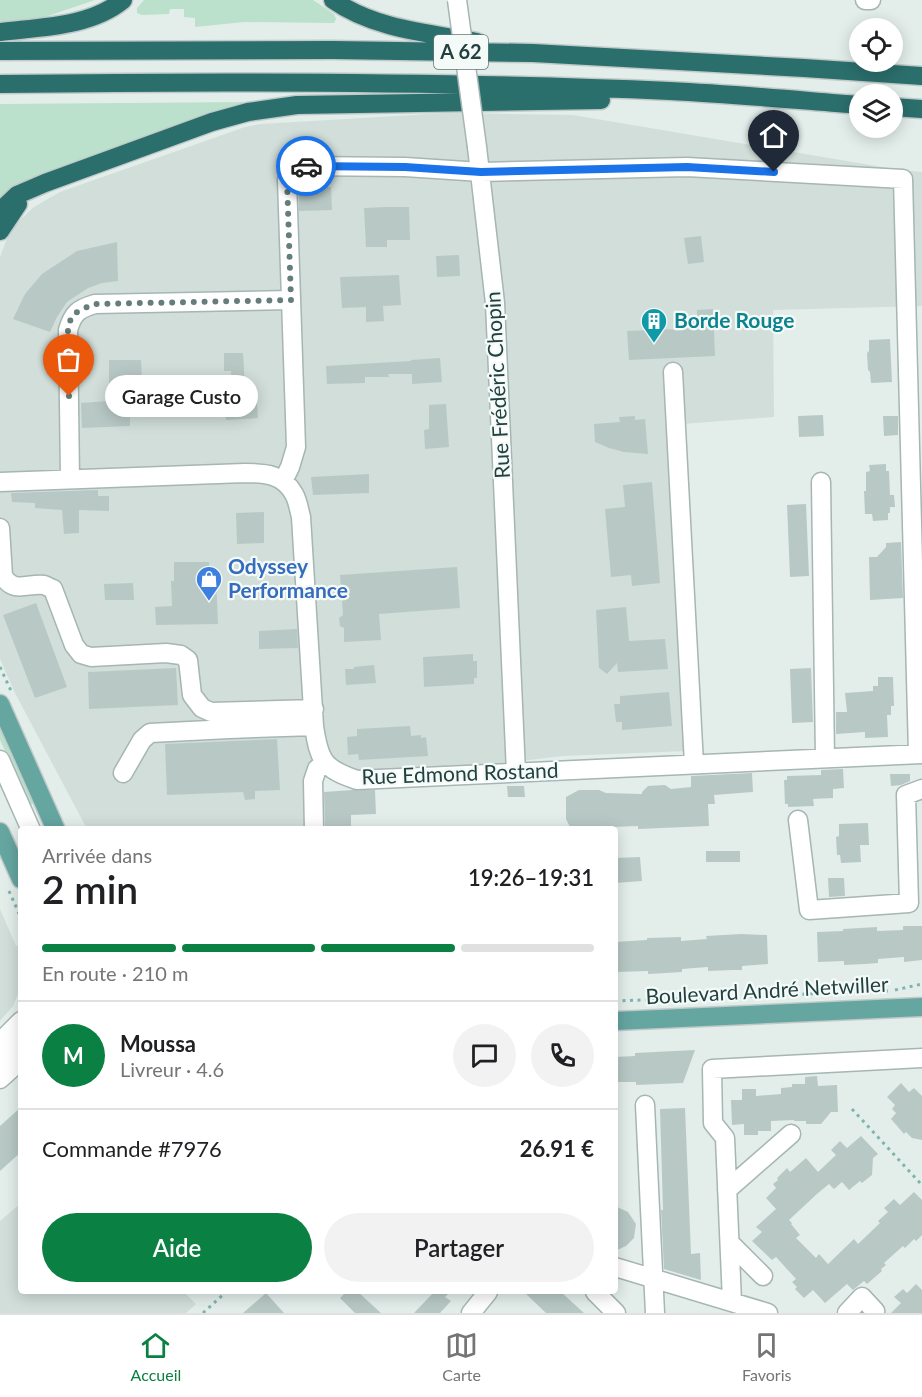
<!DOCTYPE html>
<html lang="fr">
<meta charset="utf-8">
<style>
:root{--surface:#fff;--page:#f2f2f2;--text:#202124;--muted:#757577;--line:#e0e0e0;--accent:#0b8043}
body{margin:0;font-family:Lato,sans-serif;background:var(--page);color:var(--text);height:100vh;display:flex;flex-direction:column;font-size:22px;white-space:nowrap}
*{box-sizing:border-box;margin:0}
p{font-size:20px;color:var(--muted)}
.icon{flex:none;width:33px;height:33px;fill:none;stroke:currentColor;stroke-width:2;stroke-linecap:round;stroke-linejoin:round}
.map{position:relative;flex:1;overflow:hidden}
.side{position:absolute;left:18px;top:826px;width:600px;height:468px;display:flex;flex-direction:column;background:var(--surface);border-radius:6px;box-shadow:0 3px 15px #0003}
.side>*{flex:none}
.tools{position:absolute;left:849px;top:18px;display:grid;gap:12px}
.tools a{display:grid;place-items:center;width:54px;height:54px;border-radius:50%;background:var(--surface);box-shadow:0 3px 15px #0003;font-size:30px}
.pin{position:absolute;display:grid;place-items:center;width:51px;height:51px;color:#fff;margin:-62px -26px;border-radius:50% 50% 50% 0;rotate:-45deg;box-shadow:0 0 6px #0007}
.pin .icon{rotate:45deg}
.courier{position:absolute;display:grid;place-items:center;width:60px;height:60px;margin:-30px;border:4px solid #1a73e8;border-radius:50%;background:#fff;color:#222;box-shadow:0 2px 8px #0007}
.bubble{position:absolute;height:42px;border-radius:21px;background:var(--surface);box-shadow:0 3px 15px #0003;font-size:20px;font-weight:600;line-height:42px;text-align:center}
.overview em{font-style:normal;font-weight:600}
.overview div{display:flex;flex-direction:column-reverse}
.overview{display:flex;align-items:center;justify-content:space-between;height:102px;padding:0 24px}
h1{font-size:39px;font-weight:600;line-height:45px}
.bar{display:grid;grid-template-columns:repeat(4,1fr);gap:9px 6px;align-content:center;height:72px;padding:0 24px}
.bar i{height:8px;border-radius:4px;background:var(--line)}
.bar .selected{background:var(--accent)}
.bar p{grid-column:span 4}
.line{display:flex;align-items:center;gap:15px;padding:0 24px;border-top:2px solid var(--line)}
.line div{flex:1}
.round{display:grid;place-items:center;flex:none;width:63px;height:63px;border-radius:32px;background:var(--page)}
.cta{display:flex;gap:12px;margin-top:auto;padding:12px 24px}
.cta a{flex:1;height:69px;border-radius:36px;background:var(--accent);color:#fff;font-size:24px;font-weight:600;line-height:69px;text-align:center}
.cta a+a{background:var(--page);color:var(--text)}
.menu{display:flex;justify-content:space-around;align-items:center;height:84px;border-top:2px solid var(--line);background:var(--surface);font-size:16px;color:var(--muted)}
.menu a{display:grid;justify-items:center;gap:3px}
.menu .selected{color:var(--accent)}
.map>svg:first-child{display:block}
.built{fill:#d1deda}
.green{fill:#bbe0cb}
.building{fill:#b8c9c5}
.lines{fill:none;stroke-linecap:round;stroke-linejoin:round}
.minor-casing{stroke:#a5b6b4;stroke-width:21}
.major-casing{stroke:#c1cac9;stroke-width:21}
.highway-casing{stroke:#c1cac9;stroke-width:21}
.path{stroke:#81b3ad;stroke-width:3;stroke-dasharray:3 4.5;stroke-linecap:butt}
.minor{stroke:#fff;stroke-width:18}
.major{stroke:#65a6a1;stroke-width:18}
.highway{stroke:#2b6f6d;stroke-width:18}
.minor-bridge-casing{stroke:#a5b6b4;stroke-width:21;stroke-linecap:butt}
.minor-bridge{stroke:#fff;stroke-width:18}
.done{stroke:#657d7b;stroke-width:6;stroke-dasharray:0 10.8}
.route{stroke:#1a73e8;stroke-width:8}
.labels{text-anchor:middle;stroke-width:4.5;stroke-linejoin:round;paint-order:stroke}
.shield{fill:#f4faf8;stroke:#607876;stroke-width:1.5}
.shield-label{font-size:20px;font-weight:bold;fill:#21403e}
.culture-label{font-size:21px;font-weight:bold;fill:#0d838f;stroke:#f4faf8;text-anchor:start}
.street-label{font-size:21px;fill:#21403e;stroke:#f4faf8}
.shop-label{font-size:21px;font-weight:bold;fill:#366cbe;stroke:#f4faf8;text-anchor:start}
</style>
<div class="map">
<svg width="922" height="1313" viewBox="0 0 922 1313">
<rect width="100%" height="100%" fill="#e3eeeb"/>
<path class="built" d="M 447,113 L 573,115 L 900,170 L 922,172 L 922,306 L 773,310 L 774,417 L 669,425 L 686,751 L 563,756 L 479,766 L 305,775 L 306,829 L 87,829 L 15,693 L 0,659 L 0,257 L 6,241 L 12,230 L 21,219 L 34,207 L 60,192 L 245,127 L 261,124 Z
M 0,909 L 16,946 L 21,945 L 21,990 L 18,994 L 13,1006 L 0,1021 Z
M 21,1203 L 21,1292 L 184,1292 L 196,1304 L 186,1313 L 0,1313 L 0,1221 Z"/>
<path class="green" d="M 0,0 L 95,0 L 42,18 L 0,23 Z
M 144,0 L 313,0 L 334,14 L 336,19 L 334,23 L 244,22 L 195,27 L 195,18 L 184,17 L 184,9 L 170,9 L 169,14 L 142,15 L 137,13 L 137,8 Z
M 251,102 L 213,112 L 30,178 L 8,192 L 0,199 L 0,104 Z
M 0,721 L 36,802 L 30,805 L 0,740 Z"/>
<path class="building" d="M 331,187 L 332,210 L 299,211 L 299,188 Z
M 386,207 L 409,207 L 410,240 L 387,240 L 387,247 L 366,247 L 364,208 Z
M 701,236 L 704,262 L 688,264 L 684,238 Z
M 117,242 L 118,281 L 102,283 L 88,288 L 67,302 L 57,317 L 50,332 L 13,319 L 25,294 L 42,274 L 77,251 Z
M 459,255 L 460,276 L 437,277 L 436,256 Z
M 399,275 L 401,305 L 383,306 L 384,321 L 366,322 L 366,307 L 342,308 L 340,277 Z
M 713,309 L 715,356 L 629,360 L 627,331 L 679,329 L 679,321 L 697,319 L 697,310 Z
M 890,339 L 892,382 L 871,383 L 870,372 L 868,370 L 867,353 L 869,351 L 869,340 Z
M 224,353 L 243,353 L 245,387 L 256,387 L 258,418 L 226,420 L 225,406 L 233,406 L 231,371 L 224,371 Z
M 440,358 L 442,382 L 412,384 L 412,374 L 388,374 L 389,377 L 365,377 L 365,383 L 327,384 L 326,366 L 411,361 L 411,360 Z
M 109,360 L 141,360 L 142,383 L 129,383 L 130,426 L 82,428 L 81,403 L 109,401 Z
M 446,404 L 449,447 L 425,449 L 424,430 L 429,429 L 429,405 Z
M 823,415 L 824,436 L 799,437 L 798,416 Z
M 635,416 L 635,420 L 645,419 L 648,454 L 624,452 L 609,448 L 595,442 L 594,424 L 620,422 L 619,417 Z
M 883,416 L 898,416 L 898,435 L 884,436 Z
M 886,464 L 886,471 L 889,471 L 890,495 L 894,495 L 895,507 L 890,507 L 890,513 L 888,513 L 888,520 L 873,521 L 872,514 L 865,514 L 864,491 L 866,491 L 866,472 L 870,471 L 869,465 Z
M 369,474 L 369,493 L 313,495 L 311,477 Z
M 652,482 L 660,583 L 632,586 L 631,575 L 611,577 L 605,509 L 625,507 L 623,485 Z
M 98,490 L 98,496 L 109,496 L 109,511 L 79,510 L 79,533 L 64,534 L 62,510 L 35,508 L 35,503 L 12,502 L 11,493 Z
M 806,504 L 809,576 L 790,577 L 787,505 Z
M 264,512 L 264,543 L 237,544 L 236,513 Z
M 901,542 L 903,598 L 870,600 L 869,557 L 877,557 L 886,547 L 886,543 Z
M 174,562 L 209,562 L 209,578 L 216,578 L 218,624 L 156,625 L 155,607 L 172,606 L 171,581 L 174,581 Z
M 457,567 L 460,608 L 379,614 L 381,640 L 344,642 L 344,628 L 340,626 L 339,618 L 343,615 L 340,575 Z
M 133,583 L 134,600 L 105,600 L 104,584 Z
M 36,603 L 67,687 L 35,698 L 3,615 Z
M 626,607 L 629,641 L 665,639 L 668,669 L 618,672 L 617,663 L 607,674 L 599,668 L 596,610 Z
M 297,629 L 298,648 L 259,649 L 259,631 Z
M 473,654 L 473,661 L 477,661 L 477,678 L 474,678 L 474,684 L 424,687 L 423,657 Z
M 374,665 L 376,683 L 346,685 L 345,669 L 354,669 L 354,667 Z
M 176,668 L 178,705 L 89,709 L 88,672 Z
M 811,668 L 813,722 L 792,723 L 790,669 Z
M 878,677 L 893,677 L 894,706 L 891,706 L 891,715 L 887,715 L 888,737 L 865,738 L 865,732 L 836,734 L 836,712 L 847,712 L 845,693 L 873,691 L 873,686 L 878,686 Z
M 669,692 L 672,726 L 622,730 L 622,722 L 616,722 L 614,704 L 620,704 L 620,696 Z
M 410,726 L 411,736 L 421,735 L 421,738 L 426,737 L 428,756 L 359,760 L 358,754 L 348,755 L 347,737 L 357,736 L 357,729 Z
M 277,739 L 280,790 L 255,791 L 255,799 L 245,800 L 243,792 L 167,795 L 165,744 Z
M 843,769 L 844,788 L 833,789 L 833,798 L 813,799 L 814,806 L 788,807 L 788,804 L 785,804 L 784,780 L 787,780 L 787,776 L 821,775 L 821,770 Z
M 752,773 L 753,792 L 714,795 L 715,804 L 708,804 L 709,826 L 638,829 L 638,826 L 612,827 L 612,830 L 571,829 L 566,819 L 566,797 L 579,790 L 599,790 L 606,793 L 642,794 L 642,792 L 648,786 L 665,785 L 671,789 L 691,787 L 691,776 Z
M 890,774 L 910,774 L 910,781 L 901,785 L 891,786 Z
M 507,786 L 524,786 L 525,797 L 508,797 Z
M 352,790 L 375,790 L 376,814 L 351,815 L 351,830 L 325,830 L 324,792 Z
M 868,823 L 869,845 L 860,845 L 861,862 L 841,863 L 840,855 L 837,855 L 836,837 L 839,836 L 839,824 Z
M 706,851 L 740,851 L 740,862 L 706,862 Z
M 640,857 L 642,881 L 615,883 L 615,858 Z
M 828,878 L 844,878 L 845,896 L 829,897 Z
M 903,926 L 922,926 L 922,960 L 904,962 L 904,957 L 878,959 L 878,963 L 865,964 L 844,965 L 844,961 L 818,962 L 817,932 L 843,931 L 843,929 L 877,927 L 877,931 L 903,930 Z
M 741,934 L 767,935 L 768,964 L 742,966 L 742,970 L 733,970 L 708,971 L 708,967 L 682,969 L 682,972 L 666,973 L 648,974 L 648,971 L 616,972 L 615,942 L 647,940 L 647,938 L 681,937 L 681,941 L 707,939 L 706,936 Z
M 695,1050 L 683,1083 L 636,1085 L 636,1082 L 615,1082 L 615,1057 L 635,1056 L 635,1053 Z
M 817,1076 L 818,1086 L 837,1085 L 838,1112 L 831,1112 L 821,1124 L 806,1124 L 806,1121 L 794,1121 L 794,1120 L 771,1121 L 771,1131 L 758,1131 L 758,1135 L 744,1135 L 744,1124 L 732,1125 L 731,1100 L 742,1100 L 742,1089 L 756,1089 L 756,1096 L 781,1094 L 781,1088 L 792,1087 L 792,1084 L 805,1084 L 805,1077 Z
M 901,1083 L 909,1092 L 914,1088 L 922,1096 L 922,1140 L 912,1138 L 906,1132 L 904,1134 L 891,1119 L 896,1113 L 892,1109 L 895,1105 L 887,1097 Z
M 21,1107 L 21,1152 L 0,1171 L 0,1126 Z
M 685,1108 L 691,1254 L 700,1253 L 701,1280 L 664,1269 L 661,1210 L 663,1210 L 660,1109 Z
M 861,1136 L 878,1154 L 873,1158 L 872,1175 L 862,1183 L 860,1181 L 849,1190 L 842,1182 L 834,1189 L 829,1184 L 818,1193 L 789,1220 L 792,1223 L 791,1224 L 800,1235 L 796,1238 L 816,1258 L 819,1254 L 828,1264 L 854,1239 L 858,1244 L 880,1223 L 878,1221 L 888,1212 L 884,1208 L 894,1199 L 900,1205 L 914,1192 L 922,1200 L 922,1235 L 916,1241 L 914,1239 L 905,1248 L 903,1246 L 884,1263 L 886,1265 L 881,1269 L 882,1271 L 867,1284 L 864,1281 L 853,1290 L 847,1284 L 825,1303 L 813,1290 L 804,1298 L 795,1289 L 797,1287 L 792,1282 L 796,1279 L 776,1257 L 772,1260 L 752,1241 L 762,1232 L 756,1227 L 776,1209 L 766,1198 L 776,1188 L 773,1184 L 778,1180 L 777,1178 L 787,1168 L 790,1172 L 806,1158 L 818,1172 L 836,1155 L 831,1150 L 840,1141 L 847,1148 Z
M 615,1206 L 628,1212 L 636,1224 L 634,1238 L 626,1246 L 615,1251 Z
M 916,1284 L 922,1290 L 922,1313 L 891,1313 L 901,1303 L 894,1297 L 903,1289 L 907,1293 Z
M 346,1292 L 358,1292 L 381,1313 L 355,1313 L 340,1298 Z
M 434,1292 L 450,1292 L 445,1297 L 451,1301 L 440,1313 L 414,1313 Z
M 524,1292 L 561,1292 L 584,1313 L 546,1313 Z
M 266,1293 L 284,1313 L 243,1313 Z"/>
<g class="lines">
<g class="minor-casing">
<path id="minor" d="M 865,0 L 871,0
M 477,147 L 495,303 L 516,773
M 673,372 L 694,764
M 70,479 L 68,330 C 73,313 78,309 95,304 L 291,300
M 283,481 L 290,467 L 296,447 L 287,180 L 291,170 L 302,166 L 405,167 L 481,172 L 687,167 L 903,179 L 918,754
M 0,482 L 245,473 C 265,473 283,474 294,494 C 298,501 299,510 301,517 L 314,726 C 319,761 324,769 357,780 L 922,754
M 821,482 L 825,758
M 0,528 L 3,576 C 14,594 27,583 44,585 C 47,586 50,588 53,589 L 74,645 L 81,654 L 91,657 L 166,653 L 181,655 L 188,660 L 192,695 L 202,708 L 211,712 L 314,709
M 0,760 L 31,830
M 123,773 L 142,740 L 150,733 L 229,729 L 314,726
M 798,820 L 809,910 L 909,903 L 906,795 L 922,789
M 314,830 L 313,781 L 317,769 L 325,763
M 0,1042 L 21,1021
M 0,1060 L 21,1040
M 0,1079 L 21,1060
M 645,1105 L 655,1313
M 727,1190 L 791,1134
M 731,1244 L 763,1276
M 615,1267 L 768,1313
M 595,1292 L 616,1313
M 732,1302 L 725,1138 L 713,1123 L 712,1069 L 922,1058
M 471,1313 L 488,1292
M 847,1313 L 862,1297 L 875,1311 L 874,1313"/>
</g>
<g class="major-casing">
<path id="major" d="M 0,704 L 56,830
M 0,832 L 21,879
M 615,1021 L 922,1007"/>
</g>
<g class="highway-casing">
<path id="highway" d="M 333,0 C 374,29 428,33 477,42
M 0,32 C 41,27 90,27 123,0
M 0,51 L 333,50 L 533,53 L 804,68 L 922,76
M 0,84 C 223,81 447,81 670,91 C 733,94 796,100 860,105
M 892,107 L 922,109
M 0,211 L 17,195 L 45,183 L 212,122 L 248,112 L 297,105 L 601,100
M 0,231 L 18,204"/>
</g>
<path class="path" d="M 0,667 L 12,693
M 9,891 L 21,918
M 895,990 L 922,984
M 615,1001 L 888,991
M 852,1109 L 922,1185
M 203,1313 L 226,1292"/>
<use href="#minor" class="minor"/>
<use href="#major" class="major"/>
<use href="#highway" class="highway"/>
<g class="minor-bridge-casing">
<path id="minor-bridge" d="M 457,0 L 477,147"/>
</g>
<use href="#minor-bridge" class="minor-bridge"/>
</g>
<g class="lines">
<path class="done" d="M 69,396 C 68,378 64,333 71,319 C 76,310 87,307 95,304 L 291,300 L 287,180 L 291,170 L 306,166"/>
<path class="route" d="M 306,166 L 405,167 L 481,172 L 687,167 L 774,172"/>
</g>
<defs>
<g id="building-pin" transform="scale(1.35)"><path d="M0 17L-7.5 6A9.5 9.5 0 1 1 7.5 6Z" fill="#0f9aa8" stroke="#f4faf8"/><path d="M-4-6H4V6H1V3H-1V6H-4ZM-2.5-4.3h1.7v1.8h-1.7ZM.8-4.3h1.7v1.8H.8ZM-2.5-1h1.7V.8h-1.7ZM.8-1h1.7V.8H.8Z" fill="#fff"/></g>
<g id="shop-pin" transform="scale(1.35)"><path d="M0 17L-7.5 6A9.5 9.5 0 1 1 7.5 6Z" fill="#3f7fe0" stroke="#f4faf8"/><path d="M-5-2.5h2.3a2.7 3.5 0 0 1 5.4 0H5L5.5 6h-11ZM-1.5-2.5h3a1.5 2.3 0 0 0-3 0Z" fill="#fff"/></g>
</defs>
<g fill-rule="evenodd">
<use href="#building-pin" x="654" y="321"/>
<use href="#shop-pin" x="209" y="579"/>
</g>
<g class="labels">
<rect class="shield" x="434" y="35" width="54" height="34" rx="4.5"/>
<g class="shield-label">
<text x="461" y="59">A 62</text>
</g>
<g class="culture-label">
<text x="674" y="328">Borde Rouge</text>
</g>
<g class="street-label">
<text transform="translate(498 385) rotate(-93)" y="7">Rue Frédéric Chopin</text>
<text transform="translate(460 774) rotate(-2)" y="7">Rue Edmond Rostand</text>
<text transform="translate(767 991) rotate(-3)" y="7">Boulevard André Netwiller</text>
</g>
<g class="shop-label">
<text x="228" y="574">Odyssey<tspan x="228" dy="24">Performance</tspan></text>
</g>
</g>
</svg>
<div class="tools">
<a><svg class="icon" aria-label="locate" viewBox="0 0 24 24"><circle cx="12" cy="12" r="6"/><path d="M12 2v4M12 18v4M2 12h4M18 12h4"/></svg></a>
<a><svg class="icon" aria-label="layers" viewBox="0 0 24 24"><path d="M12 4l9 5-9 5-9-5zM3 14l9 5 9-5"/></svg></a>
</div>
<div class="pin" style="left:69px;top:396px;background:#ea580c"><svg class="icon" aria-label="bag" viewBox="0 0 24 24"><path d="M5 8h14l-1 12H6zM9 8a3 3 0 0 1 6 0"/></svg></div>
<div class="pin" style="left:774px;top:172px;background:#1f2937"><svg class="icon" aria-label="home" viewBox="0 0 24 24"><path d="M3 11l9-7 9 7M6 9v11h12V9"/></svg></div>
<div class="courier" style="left:306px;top:166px"><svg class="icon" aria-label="car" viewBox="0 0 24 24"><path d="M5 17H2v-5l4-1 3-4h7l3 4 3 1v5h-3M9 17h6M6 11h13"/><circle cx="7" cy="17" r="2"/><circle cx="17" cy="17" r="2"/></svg></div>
<div class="bubble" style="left:105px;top:375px;width:153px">Garage Custo</div>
<section class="side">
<div class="overview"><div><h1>2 min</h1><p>Arrivée dans</p></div><em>19:26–19:31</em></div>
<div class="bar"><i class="selected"></i><i class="selected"></i><i class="selected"></i><i></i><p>En route · 210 m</p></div>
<div class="line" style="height:108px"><b class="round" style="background:var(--accent);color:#fff">M</b><div><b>Moussa</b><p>Livreur · 4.6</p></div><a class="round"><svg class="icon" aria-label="chat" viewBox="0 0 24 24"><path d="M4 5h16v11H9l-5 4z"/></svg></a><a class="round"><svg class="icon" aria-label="phone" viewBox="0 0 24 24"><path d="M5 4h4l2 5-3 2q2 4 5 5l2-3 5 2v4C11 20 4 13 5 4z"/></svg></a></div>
<div class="line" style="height:78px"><div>Commande #7976</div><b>26.91 €</b></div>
<div class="cta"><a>Aide</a><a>Partager</a></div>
</section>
</div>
<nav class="menu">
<a class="selected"><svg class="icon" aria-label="home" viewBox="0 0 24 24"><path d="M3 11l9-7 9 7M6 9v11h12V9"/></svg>Accueil</a>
<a><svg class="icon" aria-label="map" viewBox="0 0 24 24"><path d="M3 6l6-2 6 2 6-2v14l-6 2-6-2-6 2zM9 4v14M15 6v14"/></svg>Carte</a>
<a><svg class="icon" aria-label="saved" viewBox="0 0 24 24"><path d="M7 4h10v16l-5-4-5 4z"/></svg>Favoris</a>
</nav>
